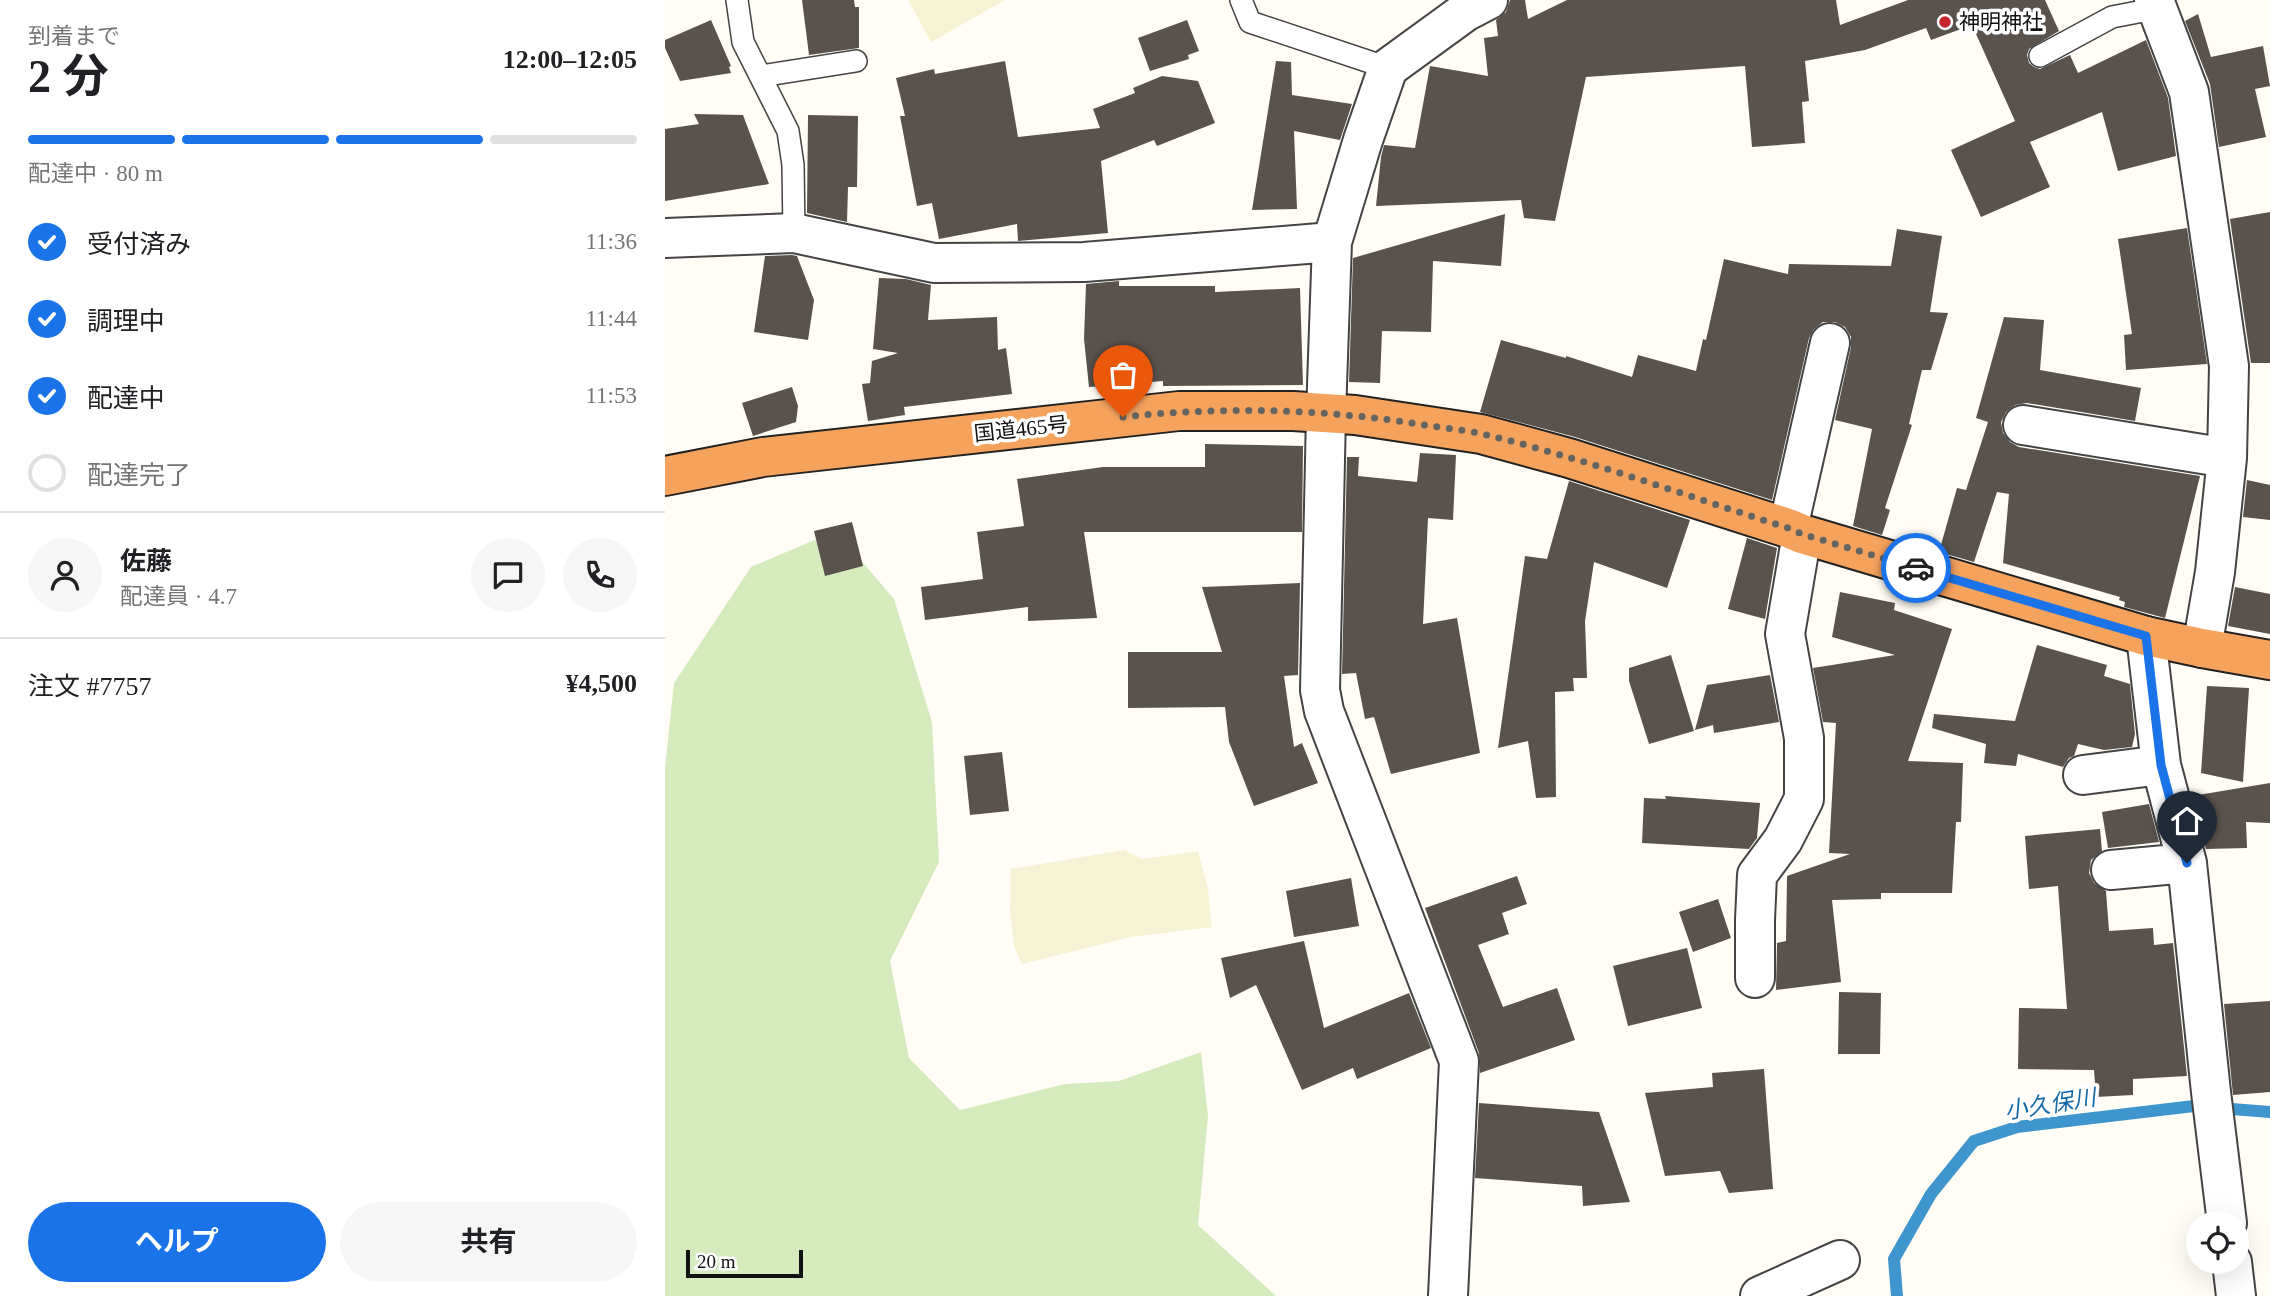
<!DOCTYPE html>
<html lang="ja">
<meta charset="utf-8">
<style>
:root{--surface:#fff;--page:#f6f6f6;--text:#202124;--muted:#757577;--line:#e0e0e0;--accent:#1a73e8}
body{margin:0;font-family:"Times New Roman","Noto Sans JP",serif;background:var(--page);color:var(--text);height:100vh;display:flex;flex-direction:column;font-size:26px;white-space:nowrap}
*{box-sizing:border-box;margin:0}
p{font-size:23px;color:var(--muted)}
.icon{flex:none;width:38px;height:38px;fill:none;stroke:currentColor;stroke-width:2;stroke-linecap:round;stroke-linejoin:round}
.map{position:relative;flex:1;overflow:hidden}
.panel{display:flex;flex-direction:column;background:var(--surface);width:665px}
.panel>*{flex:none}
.controls{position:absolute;left:1521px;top:1211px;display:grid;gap:14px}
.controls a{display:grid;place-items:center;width:63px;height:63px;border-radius:50%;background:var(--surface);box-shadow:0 7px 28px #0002;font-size:35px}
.scale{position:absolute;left:21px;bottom:18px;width:117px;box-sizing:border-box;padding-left:7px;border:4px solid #111;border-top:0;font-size:19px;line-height:24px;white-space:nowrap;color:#111;-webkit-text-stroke:5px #fff;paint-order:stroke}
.pin{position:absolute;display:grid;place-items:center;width:60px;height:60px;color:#fff;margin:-72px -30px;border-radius:50% 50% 50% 0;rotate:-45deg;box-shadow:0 0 7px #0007}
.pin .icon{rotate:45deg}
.courier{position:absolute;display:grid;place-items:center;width:70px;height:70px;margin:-35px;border:5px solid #1a73e8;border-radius:50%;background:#fff;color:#222;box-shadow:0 2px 9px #0007}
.summary em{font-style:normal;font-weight:700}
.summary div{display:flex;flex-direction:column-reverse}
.summary{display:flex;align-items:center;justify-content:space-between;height:119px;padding:0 28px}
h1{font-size:46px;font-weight:700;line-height:52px}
.bar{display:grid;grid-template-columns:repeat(4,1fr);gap:10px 7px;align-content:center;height:84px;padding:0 28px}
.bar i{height:9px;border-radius:5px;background:var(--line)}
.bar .current{background:var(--accent)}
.bar p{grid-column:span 4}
.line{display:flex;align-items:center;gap:18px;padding:0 28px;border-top:2px solid var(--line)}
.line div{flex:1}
.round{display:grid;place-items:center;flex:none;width:74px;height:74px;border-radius:37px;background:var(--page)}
ol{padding:0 28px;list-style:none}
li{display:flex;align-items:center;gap:21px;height:77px}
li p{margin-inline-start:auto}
li .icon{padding:7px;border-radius:50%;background:var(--accent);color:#fff;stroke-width:4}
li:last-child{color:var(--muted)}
li i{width:38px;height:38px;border:4px solid var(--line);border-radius:50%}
.cta{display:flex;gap:14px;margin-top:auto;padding:14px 28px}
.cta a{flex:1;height:80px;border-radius:42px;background:var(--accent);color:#fff;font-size:28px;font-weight:700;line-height:80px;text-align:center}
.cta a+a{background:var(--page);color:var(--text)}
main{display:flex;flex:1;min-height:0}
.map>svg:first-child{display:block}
.farmland{fill:#f6f3d4}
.green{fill:#d5ebbd}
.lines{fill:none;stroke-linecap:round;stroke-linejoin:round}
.stream{stroke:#3f96cf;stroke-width:12}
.building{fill:#5a524d}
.lane-casing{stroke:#444;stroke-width:24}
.street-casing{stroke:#444;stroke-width:42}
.highway-casing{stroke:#222;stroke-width:42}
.lane{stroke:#fff;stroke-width:21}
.street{stroke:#fff;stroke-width:38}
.highway{stroke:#f5a25d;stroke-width:38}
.done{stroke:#646461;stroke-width:7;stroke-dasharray:0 12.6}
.route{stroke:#1a73e8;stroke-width:9}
.poi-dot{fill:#c4262e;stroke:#fff;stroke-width:2.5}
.labels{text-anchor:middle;stroke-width:7;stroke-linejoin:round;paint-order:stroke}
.poi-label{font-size:21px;fill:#111;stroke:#fff;text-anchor:start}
.street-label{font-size:21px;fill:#111;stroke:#fff}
.water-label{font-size:23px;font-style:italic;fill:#1768a6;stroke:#fff}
</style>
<main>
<section class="panel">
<div class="summary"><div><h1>2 分</h1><p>到着まで</p></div><em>12:00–12:05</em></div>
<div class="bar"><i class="current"></i><i class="current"></i><i class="current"></i><i></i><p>配達中 · 80 m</p></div>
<ol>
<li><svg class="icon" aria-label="check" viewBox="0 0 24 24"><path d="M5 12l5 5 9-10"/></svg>受付済み<p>11:36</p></li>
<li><svg class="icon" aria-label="check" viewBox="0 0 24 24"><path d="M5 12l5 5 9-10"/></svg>調理中<p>11:44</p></li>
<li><svg class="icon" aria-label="check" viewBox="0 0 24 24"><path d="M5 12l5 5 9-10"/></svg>配達中<p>11:53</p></li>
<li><i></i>配達完了</li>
</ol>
<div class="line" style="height:126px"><a class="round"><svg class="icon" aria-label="person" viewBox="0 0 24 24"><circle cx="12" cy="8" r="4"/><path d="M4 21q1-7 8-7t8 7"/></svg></a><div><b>佐藤</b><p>配達員 · 4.7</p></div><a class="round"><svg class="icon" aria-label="chat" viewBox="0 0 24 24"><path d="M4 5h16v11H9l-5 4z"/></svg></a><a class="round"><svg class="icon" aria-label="phone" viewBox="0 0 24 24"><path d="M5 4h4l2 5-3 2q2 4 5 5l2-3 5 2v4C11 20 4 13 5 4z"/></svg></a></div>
<div class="line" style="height:91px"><div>注文 #7757</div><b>¥4,500</b></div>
<div class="cta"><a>ヘルプ</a><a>共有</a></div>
</section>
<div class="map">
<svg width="1605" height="1296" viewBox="0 0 1605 1296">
<rect width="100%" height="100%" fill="#fffdf5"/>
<path class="farmland" d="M 243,0 L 340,0 L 266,42 Z
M 459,850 L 477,859 L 533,851 L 543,888 L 547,927 L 466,937 L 357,964 L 349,947 L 345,911 L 346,869 Z"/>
<path class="green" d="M 171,531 L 229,599 L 267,722 L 274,862 L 225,961 L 244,1058 L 295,1110 L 400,1084 L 454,1081 L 536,1052 L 543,1116 L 533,1225 L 611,1296 L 0,1296 L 0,768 L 9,683 L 86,567 Z"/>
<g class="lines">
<path class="stream" d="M 1232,1296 L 1229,1259 L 1266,1194 L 1309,1141 L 1352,1127 L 1529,1106 L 1605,1112"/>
</g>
<path class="building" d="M 137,0 L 189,0 L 190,7 L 194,7 L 194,48 L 144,55 Z
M 845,0 L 860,0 L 863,19 L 902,0 L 1171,0 L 1175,25 L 1243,0 L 1380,0 L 1394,31 L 1364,49 L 1362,55 L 1364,63 L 1369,67 L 1375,69 L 1405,55 L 1413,73 L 1481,40 L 1503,98 L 1511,156 L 1453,171 L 1437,112 L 1365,142 L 1385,187 L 1316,217 L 1286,150 L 1350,121 L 1307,25 L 1266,40 L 1261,28 L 1200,50 L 1140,61 L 1144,101 L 1137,102 L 1140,143 L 1087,147 L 1080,66 L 921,77 L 890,221 L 859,218 L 856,200 L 711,206 L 716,157 L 719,145 L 750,148 L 765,66 L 823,76 L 819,38 L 833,36 L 831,20 L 841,12 Z
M 1533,14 L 1546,57 L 1598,46 L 1605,86 L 1590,89 L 1601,137 L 1554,147 L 1545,84 L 1520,21 Z
M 46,20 L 66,66 L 64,67 L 66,73 L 15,81 L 0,48 L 0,40 Z
M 522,20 L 534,51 L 523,55 L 524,59 L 485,71 L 473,38 Z
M 340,61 L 353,137 L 435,128 L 428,109 L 470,93 L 468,88 L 497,76 L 533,81 L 550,123 L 492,146 L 489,140 L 436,161 L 443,233 L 353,241 L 352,224 L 274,239 L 267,203 L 252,206 L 235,116 L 240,116 L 231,78 L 269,69 L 270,74 Z
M 611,61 L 626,62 L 627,95 L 687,104 L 675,140 L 629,131 L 632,209 L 587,210 Z
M 29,114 L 78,115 L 104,184 L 0,201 L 0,129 L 34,124 Z
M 143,115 L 193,116 L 192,187 L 183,187 L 182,222 L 142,213 Z
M 1605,212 L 1605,363 L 1586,363 L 1565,219 Z
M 840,214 L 836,266 L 768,261 L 766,332 L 717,331 L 715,383 L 684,382 L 688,258 Z
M 1522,228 L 1542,364 L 1461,370 L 1459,335 L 1467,334 L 1453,239 Z
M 1232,229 L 1277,236 L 1265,312 L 1283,313 L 1266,370 L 1257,370 L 1244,424 L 1247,425 L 1220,508 L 1225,510 L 1217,535 L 1188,526 L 1207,429 L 1170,420 L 1186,347 L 1186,337 L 1180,327 L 1170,322 L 1158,322 L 1149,329 L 1144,338 L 1107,500 L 910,437 L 815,412 L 836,340 L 901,358 L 901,356 L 967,377 L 973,355 L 1031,371 L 1038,339 L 1041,340 L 1059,259 L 1123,274 L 1124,264 L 1226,266 Z
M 127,255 L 132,256 L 149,300 L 143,340 L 89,332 L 100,256 Z
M 214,278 L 241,279 L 266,285 L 263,320 L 332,317 L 333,350 L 341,348 L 347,394 L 239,407 L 240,415 L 203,421 L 197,384 L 205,383 L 207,361 L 233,353 L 208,349 Z
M 454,281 L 454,286 L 550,286 L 550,292 L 635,288 L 638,385 L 498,386 L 498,381 L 424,387 L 419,339 L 421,284 Z
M 1339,317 L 1379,320 L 1375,370 L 1476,388 L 1470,421 L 1362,403 L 1350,405 L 1341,412 L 1336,422 L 1338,433 L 1345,442 L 1354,447 L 1535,476 L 1500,618 L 1459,607 L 1460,602 L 1454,600 L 1455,597 L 1338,563 L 1344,494 L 1332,492 L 1309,562 L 1274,552 L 1292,488 L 1301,490 L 1323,422 L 1311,418 Z
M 127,387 L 133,406 L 131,422 L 88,436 L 77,403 Z
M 540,444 L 638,446 L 637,532 L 419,532 L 432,618 L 363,621 L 363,607 L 260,620 L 256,587 L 318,579 L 312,532 L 359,526 L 352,479 L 438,467 L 540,467 Z
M 755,453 L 791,455 L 788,520 L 763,518 L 758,624 L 792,618 L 815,753 L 726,774 L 709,717 L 700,719 L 691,673 L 677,674 L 682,457 L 694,457 L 693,476 L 752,482 Z
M 1582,480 L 1605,485 L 1605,520 L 1578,517 Z
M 904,481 L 1025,520 L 1002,588 L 929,562 L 920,621 L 922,678 L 908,678 L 909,691 L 890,692 L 891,797 L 871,798 L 863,741 L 833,748 L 860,556 L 882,559 Z
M 187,522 L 198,566 L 160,576 L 149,531 Z
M 1082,538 L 1112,548 L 1100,619 L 1063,609 Z
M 635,583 L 633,675 L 619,676 L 629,747 L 637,743 L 653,783 L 589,806 L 564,742 L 560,707 L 463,708 L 463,652 L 557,652 L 537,587 Z
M 1570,587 L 1605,594 L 1605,634 L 1563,626 Z
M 1175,592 L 1230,603 L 1229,610 L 1287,629 L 1243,761 L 1298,763 L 1296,822 L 1291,822 L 1287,893 L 1216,893 L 1216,899 L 1167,900 L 1176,982 L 1111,990 L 1112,943 L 1121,941 L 1122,876 L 1185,854 L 1164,853 L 1171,723 L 1158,722 L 1148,668 L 1230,655 L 1167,637 Z
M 1372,645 L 1442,665 L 1439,676 L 1465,684 L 1470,734 L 1467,747 L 1439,750 L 1413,744 L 1409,756 L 1404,758 L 1398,767 L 1353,754 L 1351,766 L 1319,763 L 1321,744 L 1267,728 L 1269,714 L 1350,721 Z
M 1006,655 L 1029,731 L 984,744 L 964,681 L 964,668 Z
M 1105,675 L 1114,722 L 1049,733 L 1048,725 L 1030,730 L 1042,685 Z
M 1542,686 L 1584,688 L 1578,782 L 1536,773 Z
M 337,752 L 344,811 L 305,815 L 299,756 Z
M 1605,783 L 1605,823 L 1581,822 L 1582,848 L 1541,849 L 1527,796 Z
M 1000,796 L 1095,803 L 1092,838 L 1084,849 L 977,843 L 979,798 L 1001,799 Z
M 1484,804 L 1494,842 L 1443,848 L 1437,812 Z
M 1435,829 L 1437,851 L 1426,860 L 1424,873 L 1429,883 L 1441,891 L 1444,931 L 1488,928 L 1489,945 L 1508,943 L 1522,1076 L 1468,1079 L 1468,1095 L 1431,1097 L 1429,1070 L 1353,1069 L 1354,1008 L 1402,1009 L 1393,886 L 1364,889 L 1360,836 Z
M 852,876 L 862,904 L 837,913 L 844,934 L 813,945 L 838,1007 L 892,988 L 910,1040 L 815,1073 L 814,1053 L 760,908 Z
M 686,878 L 694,926 L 629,937 L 621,891 Z
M 1053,899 L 1066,938 L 1028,952 L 1014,912 Z
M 639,941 L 659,1028 L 744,993 L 766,1048 L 692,1079 L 688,1068 L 637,1090 L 591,985 L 565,998 L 556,958 Z
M 1022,948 L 1037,1008 L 963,1026 L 948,966 Z
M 1174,992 L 1216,993 L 1215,1054 L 1173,1054 Z
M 1605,1001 L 1605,1092 L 1568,1095 L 1559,1004 Z
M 1099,1069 L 1108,1189 L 1064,1193 L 1055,1171 L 1000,1176 L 980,1093 L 1048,1087 L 1047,1073 Z
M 814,1103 L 934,1112 L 965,1202 L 918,1206 L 917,1186 L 810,1178 Z"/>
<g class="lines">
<g class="lane-casing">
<path id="lane" d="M 72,0 L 78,42 L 123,131 L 128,165 L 129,233
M 576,0 L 585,22 L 723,68
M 1375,56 L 1447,17 L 1494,8
M 96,76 L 191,61"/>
</g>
<g class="street-casing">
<path id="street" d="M 1489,0 L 1524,92 L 1564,366 L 1562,458 L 1550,572 L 1537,648
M 0,238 L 129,233 L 269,263 L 419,262 L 667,242
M 1358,425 L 1562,458
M 1123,528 L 1165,343
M 1481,636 L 1496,765 L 1522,863 L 1546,1092 L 1562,1223
M 1418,775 L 1496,765
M 1446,870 L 1522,863
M 1090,978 L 1090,920 L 1092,875 L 1118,840 L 1139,799 L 1139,738 L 1120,634 L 1137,534
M 1567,1262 L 1571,1296
M 783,1296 L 794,1061 L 659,711 L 655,690 L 661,414 L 667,242 L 698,140 L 723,68 L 800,12 L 823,0
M 1095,1296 L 1175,1260"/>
</g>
<g class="highway-casing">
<path id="highway" d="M 0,476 L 98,457 L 514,411 L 628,411 L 690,415 L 816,434 L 904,458 L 1123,528 L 1137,534 L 1481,636 L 1537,648 L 1605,660"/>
</g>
<use href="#lane" class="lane"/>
<use href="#street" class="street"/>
<use href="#highway" class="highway"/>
</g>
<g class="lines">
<path class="done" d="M 458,417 C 559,406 661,409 760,425 C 779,428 799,430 818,434 C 921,459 1022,496 1123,528 L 1137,534 L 1251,568"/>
<path class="route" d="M 1251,568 L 1481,636 L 1496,765 L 1522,863"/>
</g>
<circle class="poi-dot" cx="1280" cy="22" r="7"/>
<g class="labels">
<g class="poi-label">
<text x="1294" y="29">神明神社</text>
</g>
<g class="street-label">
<text transform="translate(356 429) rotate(-6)" y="7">国道465号</text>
</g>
<g class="water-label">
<text transform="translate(1385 1104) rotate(-9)" y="8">小久保川</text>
</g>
</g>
</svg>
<div class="controls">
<a><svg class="icon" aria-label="locate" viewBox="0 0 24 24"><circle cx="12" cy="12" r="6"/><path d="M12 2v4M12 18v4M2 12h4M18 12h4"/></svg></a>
</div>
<div class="scale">20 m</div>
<div class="pin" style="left:458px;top:417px;background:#ea580c"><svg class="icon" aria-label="bag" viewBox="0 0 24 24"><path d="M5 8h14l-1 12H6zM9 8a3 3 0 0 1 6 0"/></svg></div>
<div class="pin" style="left:1522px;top:863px;background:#1f2937"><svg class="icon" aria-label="home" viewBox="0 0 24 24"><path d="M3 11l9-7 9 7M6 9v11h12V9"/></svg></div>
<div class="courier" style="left:1251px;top:568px"><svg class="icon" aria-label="car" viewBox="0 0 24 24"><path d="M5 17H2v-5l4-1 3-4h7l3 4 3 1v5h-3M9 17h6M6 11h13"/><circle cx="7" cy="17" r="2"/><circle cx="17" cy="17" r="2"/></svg></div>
</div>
</main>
